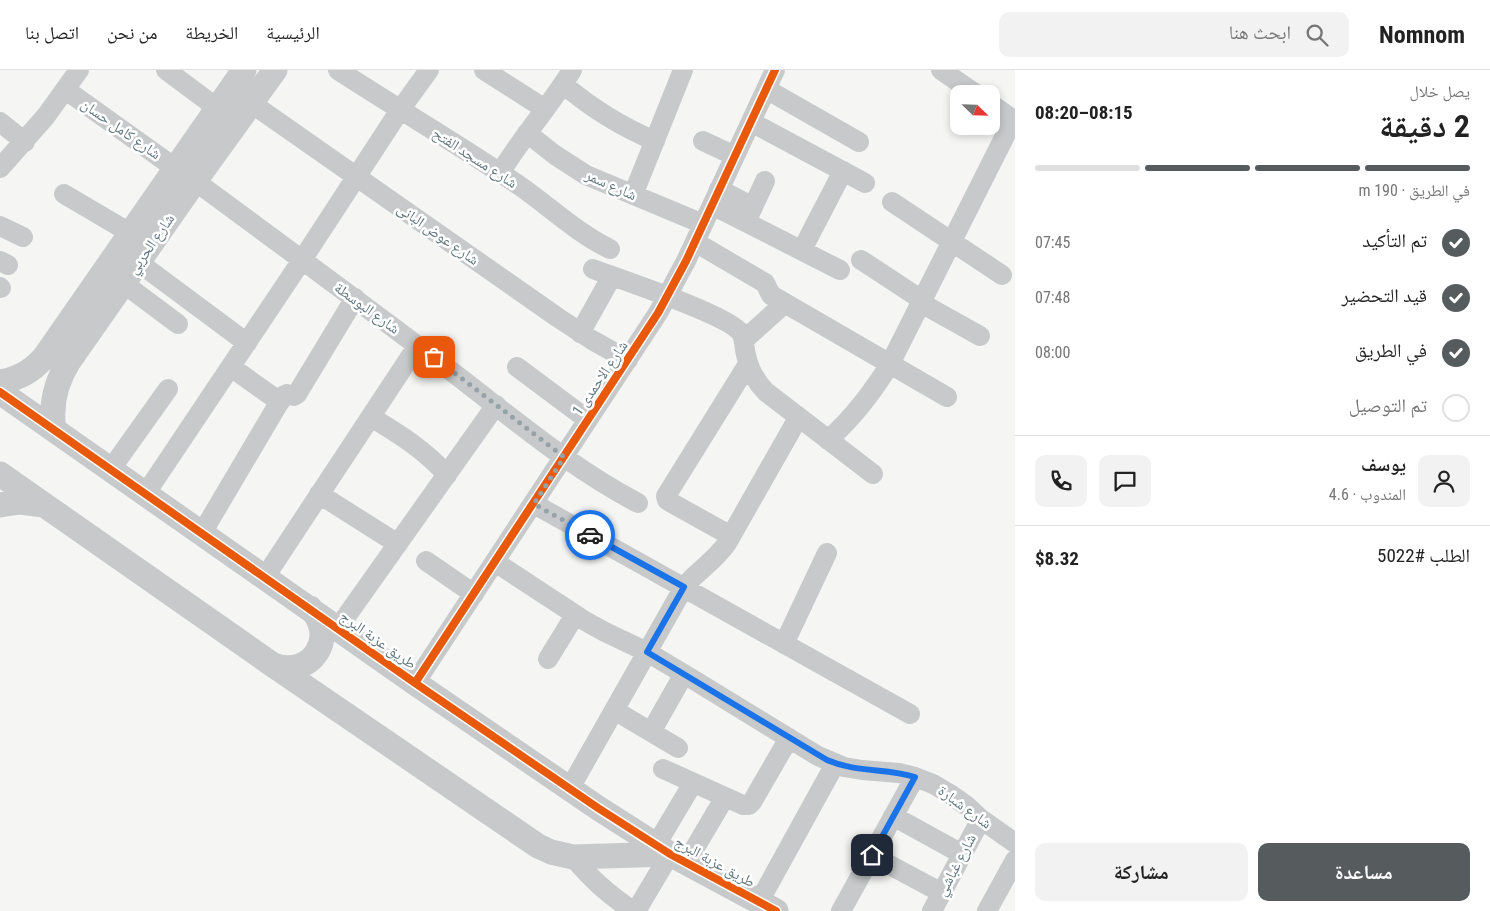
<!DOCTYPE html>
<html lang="ar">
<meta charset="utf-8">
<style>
:root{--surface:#fff;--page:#f2f2f2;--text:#222;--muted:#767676;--line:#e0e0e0;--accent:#565c5e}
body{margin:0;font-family:"Roboto Condensed","Noto Naskh Arabic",sans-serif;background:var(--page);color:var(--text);direction:rtl;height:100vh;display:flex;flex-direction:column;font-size:19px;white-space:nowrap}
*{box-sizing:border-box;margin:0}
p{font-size:16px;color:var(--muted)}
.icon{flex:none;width:28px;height:28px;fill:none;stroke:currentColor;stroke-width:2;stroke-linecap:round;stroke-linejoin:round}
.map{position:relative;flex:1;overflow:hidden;direction:ltr}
.side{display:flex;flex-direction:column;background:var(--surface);width:475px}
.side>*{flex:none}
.needle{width:32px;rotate:113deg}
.buttons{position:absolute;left:950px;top:15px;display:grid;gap:10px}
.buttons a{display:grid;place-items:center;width:50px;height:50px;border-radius:10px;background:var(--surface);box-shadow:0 2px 8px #0003;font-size:25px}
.pin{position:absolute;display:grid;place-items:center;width:42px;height:42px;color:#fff;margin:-21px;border-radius:10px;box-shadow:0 2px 8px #0006}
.courier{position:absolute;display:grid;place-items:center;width:50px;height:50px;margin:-25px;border:4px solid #1a73e8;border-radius:50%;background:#fff;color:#222;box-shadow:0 1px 6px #0007}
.summary em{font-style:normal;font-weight:700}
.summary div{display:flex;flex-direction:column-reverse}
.summary{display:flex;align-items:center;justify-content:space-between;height:85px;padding:0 20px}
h1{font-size:32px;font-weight:700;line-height:38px}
.bar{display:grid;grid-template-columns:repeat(4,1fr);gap:8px 5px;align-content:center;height:60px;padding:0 20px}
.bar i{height:6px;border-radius:4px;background:var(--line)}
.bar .active{background:var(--accent)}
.bar p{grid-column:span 4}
.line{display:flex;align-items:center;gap:12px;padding:0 20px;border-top:1px solid var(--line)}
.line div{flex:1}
.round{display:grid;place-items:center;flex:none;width:52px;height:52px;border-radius:10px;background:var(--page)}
ol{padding:0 20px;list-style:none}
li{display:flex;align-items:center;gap:15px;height:55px}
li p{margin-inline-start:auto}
li .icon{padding:5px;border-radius:50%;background:var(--accent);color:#fff;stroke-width:4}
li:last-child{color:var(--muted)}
li i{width:28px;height:28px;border:2px solid var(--line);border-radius:50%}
.button{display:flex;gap:10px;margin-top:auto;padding:10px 20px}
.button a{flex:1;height:58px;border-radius:10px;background:var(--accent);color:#fff;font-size:20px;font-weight:700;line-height:58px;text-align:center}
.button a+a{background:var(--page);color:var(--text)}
header{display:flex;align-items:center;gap:30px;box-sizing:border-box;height:70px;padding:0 25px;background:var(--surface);border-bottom:1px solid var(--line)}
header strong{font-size:24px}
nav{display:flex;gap:28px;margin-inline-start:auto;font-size:18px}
.search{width:350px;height:45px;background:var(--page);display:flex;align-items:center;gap:12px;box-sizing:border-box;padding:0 18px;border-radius:10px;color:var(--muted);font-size:19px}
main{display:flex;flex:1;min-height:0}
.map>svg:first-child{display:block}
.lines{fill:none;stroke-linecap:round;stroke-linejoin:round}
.minor{stroke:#c7c9ca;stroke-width:20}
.tertiary{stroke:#c7c9ca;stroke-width:25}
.cycleway-casing{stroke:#fff;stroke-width:11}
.cycleway{stroke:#e8590c;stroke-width:8}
.done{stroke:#95a3a7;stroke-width:5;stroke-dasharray:0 9}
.route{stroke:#1a73e8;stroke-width:6}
.labels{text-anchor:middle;stroke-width:5;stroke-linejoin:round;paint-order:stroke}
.street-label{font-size:15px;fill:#61777e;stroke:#fff}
</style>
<header>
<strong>Nomnom</strong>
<div class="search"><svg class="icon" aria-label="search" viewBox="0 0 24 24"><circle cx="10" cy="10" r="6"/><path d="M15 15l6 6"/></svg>ابحث هنا</div>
<nav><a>الرئيسية</a><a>الخريطة</a><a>من نحن</a><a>اتصل بنا</a></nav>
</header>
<main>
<section class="side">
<div class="summary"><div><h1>2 دقيقة</h1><p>يصل خلال</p></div><em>08:15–08:20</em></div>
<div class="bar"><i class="active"></i><i class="active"></i><i class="active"></i><i></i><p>في الطريق · 190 m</p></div>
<ol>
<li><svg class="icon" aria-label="check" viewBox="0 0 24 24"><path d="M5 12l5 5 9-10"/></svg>تم التأكيد<p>07:45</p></li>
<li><svg class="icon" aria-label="check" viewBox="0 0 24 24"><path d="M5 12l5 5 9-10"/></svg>قيد التحضير<p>07:48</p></li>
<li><svg class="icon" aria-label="check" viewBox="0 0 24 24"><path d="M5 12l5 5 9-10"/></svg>في الطريق<p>08:00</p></li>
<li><i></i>تم التوصيل</li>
</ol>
<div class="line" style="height:90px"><a class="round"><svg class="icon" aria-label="person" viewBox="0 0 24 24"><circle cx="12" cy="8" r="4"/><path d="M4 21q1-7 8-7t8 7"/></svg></a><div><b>يوسف</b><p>المندوب · 4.6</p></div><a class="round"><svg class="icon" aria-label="chat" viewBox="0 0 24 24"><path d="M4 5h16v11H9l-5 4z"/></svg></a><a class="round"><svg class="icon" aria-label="phone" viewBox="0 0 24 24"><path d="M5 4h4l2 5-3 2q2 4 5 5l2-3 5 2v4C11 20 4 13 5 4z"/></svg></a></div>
<div class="line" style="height:65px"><div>الطلب #5022</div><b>$8.32</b></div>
<div class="button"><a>مساعدة</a><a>مشاركة</a></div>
</section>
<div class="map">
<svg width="1015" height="841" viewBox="0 0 1015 841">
<rect width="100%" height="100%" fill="#f5f5f4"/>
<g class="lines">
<path class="minor" d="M 166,0 L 217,38
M 338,0 C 398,39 461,76 520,116 C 550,137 577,163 610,179
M 484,0 L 545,39
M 941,0 L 976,24
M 563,14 C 591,38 622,57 655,71
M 766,19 L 859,72
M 66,20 L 175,98
M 251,33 L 557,247 L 592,270 L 628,290
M 991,34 L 1015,51
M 0,52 L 25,72
M 751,52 L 865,113
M 527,63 L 555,85 L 586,105 L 703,154
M 703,71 L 735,86
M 0,98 L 46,46 L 79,0
M 500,103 C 522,67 550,36 572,0
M 195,111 C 279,173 364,235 447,298 C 509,345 569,397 638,433
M 719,119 L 753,137
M 64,124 L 142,170
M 633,125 L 683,0
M 892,132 L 1002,205
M 712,135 L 840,200
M 746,152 L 765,111
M 0,156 L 23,167
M 695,172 L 765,213 L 771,225 L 947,327
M 802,180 L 843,101
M 861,190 L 922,230
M 0,191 L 8,195
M 138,192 L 247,273
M 593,199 C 619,209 729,245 741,263 C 745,269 744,278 746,285 C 749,299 756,312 766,322 L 873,404
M 123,213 L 178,254
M 0,217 L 1,218
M 921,233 L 980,266
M 580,263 L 612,206
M 744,270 L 785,233
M 231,297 L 280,332
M 517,297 L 588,350
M 371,347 C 399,364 425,380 447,405
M 828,370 C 854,347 872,323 890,294 L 1013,50
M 111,399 L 168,319
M 146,423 L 302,190 L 400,40 L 429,0
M 319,424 L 398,474
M 534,434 L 910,644
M 202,463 L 283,326 L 287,324 L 294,326 L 297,324 L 355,228
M 731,466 L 670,432 L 667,430 L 666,426 L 748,294
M 426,491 L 474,524
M 495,492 L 585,551 L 605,562 L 647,582 L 684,604 L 818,686 L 844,697 L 862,700 L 899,703 L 915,707
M 265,507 L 418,275
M 338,558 L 496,335
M 784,574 L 827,483
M 548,589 L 575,545
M 415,613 L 658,243 L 686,191 L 775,0
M 614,640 L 678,678
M 651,662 L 684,604
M 663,699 L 743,735 L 749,735 L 752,732 L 789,668
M 570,718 L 684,517 C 697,501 715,491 727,473 L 798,348
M 893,746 L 962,784
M 656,775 L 693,713
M 871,785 L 942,823
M 573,787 C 592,810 608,824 633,841
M 686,793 L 725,727
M 759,832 L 835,694
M 636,841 L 670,784
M 841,841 L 915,707 L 933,714 L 950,724 L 967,736 L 981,749 L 1015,773
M 932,841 L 981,749
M 987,841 L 1015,790"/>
<path class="tertiary" d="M 0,312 C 19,309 34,300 46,285 L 244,0
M 0,322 L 415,613 L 598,738 L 670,784 L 776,841
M 54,359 C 50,335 56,312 69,291 L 195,111 L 275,0
M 0,404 L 273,595 L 538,776 L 551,782 L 573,787 L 670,784
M 0,435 L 20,432 L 44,435
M 273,595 C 311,609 339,567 310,538"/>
<g class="cycleway-casing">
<path id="cycleway" d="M 0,322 L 415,613 L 598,738 L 670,784 L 776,841
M 415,613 L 658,243 L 686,191 L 775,0"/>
</g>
<use href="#cycleway" class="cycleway"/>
</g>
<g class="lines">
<path class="done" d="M 434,287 L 564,387 L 534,434 L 590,465"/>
<path class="route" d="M 590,465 L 684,517 L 647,582 L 827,690 C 857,703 885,698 915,707 L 872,785"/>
</g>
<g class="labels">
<g class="street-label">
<text transform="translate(121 59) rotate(35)" y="5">شارع كامل حسان</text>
<text transform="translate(475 88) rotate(33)" y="5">شارع مسجد الفتح</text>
<text transform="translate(611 115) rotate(24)" y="5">شارع سمر</text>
<text transform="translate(438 164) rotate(35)" y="5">شارع عوض البانى</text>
<text transform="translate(151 174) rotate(-55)" y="5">شارع الحربي</text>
<text transform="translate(367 238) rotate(36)" y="5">شارع البوسطة</text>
<text transform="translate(600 308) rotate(-56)" y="5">شارع الاحمدى 1</text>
<text transform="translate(378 570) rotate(35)" y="5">طريق عزبة البرج</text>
<text transform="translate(965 737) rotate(36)" y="5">شارع شبارة</text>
<text transform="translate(715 792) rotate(29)" y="5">طريق عزبة البرج</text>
<text transform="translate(956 795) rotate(-62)" y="5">شارع غباشي</text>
</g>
</g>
</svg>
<div class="buttons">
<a><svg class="needle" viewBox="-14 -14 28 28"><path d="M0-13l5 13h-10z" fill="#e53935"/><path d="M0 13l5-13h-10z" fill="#767676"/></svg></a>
</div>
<div class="pin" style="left:434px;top:287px;background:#ea580c"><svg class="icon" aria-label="bag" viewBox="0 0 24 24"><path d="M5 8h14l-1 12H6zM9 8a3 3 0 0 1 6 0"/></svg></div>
<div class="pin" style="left:872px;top:785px;background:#1f2937"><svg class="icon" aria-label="home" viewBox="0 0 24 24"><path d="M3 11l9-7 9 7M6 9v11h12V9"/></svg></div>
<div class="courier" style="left:590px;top:465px"><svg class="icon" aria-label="car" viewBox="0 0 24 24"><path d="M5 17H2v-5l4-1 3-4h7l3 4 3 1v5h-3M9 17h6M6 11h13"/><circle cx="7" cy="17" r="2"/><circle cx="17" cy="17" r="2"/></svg></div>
</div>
</main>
